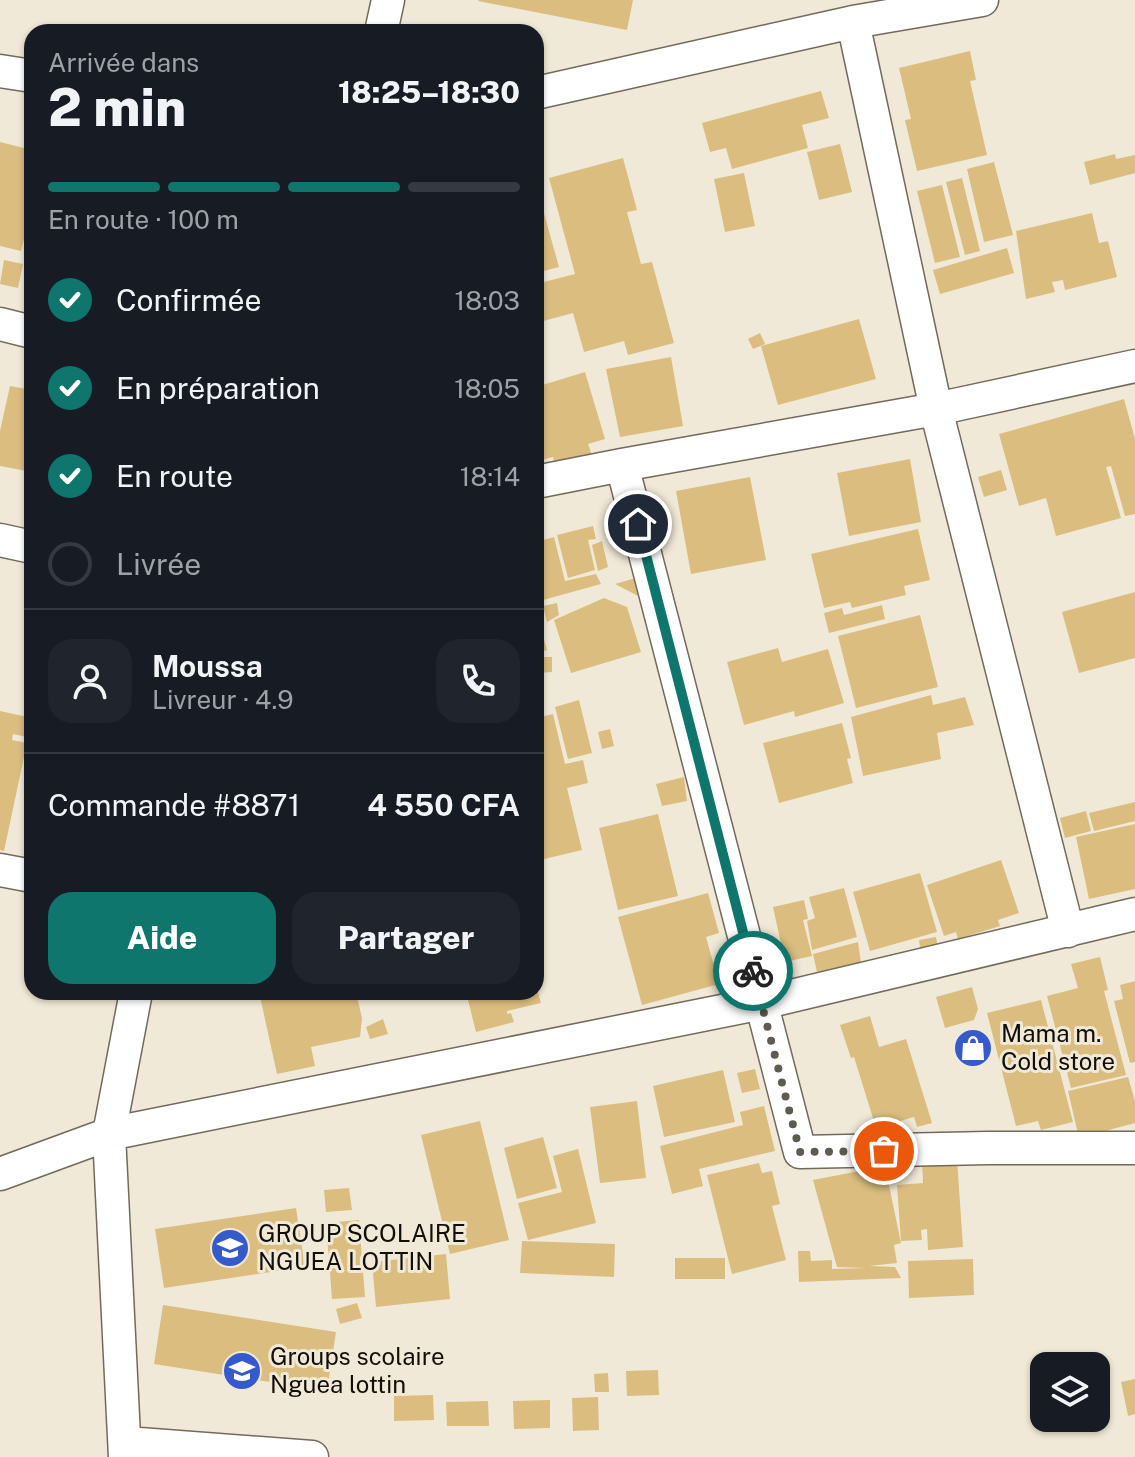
<!DOCTYPE html>
<html lang="fr">
<meta charset="utf-8">
<style>
:root{--surface:#171b24;--page:#20242c;--text:#f1f3f6;--muted:#9ea1a6;--line:#363941;--accent:#0f766e}
body{margin:0;font-family:"Public Sans",sans-serif;background:var(--page);color:var(--text);height:100vh;display:flex;flex-direction:column;font-size:30px;white-space:nowrap}
*{box-sizing:border-box;margin:0}
p{font-size:26px;color:var(--muted)}
.icon{flex:none;width:44px;height:44px;fill:none;stroke:currentColor;stroke-width:2;stroke-linecap:round;stroke-linejoin:round}
.map{position:relative;flex:1;overflow:hidden}
.details{position:absolute;left:24px;top:24px;width:520px;height:976px;display:flex;flex-direction:column;background:var(--surface);border-radius:24px;box-shadow:0 2px 6px #0004}
.details>*{flex:none}
.controls{position:absolute;left:1030px;top:1352px;display:grid;gap:16px}
.controls a{display:grid;place-items:center;width:80px;height:80px;border-radius:16px;background:var(--surface);box-shadow:0 2px 6px #0004;font-size:40px}
.pin{position:absolute;display:grid;place-items:center;width:68px;height:68px;color:#fff;margin:-34px;border:4px solid #fff;border-radius:50%;box-shadow:0 2px 8px #0007}
.courier{position:absolute;display:grid;place-items:center;width:80px;height:80px;margin:-40px;border:6px solid #0f766e;border-radius:50%;background:#fff;color:#222;box-shadow:0 2px 10px #0007}
.overview em{font-style:normal;font-weight:800}
.overview div{display:flex;flex-direction:column-reverse}
.overview{display:flex;align-items:center;justify-content:space-between;height:136px;padding:0 24px}
h1{font-size:52px;font-weight:800;line-height:60px}
.bar{display:grid;grid-template-columns:repeat(4,1fr);gap:12px 8px;align-content:center;height:96px;padding:0 24px}
.bar i{height:10px;border-radius:6px;background:var(--line)}
.bar .active{background:var(--accent)}
.bar p{grid-column:span 4}
.line{display:flex;align-items:center;gap:20px;padding:0 24px;border-top:2px solid var(--line)}
.line div{flex:1}
.round{display:grid;place-items:center;flex:none;width:84px;height:84px;border-radius:24px;background:var(--page)}
ol{padding:0 24px;list-style:none}
li{display:flex;align-items:center;gap:24px;height:88px}
li p{margin-inline-start:auto}
li .icon{padding:8px;border-radius:50%;background:var(--accent);color:#fff;stroke-width:4}
li:last-child{color:var(--muted)}
li i{width:44px;height:44px;border:4px solid var(--line);border-radius:50%}
.action{display:flex;gap:16px;margin-top:auto;padding:16px 24px}
.action a{flex:1;height:92px;border-radius:24px;background:var(--accent);color:#fff;font-size:32px;font-weight:800;line-height:92px;text-align:center}
.action a+a{background:var(--page);color:var(--text)}
.map>svg:first-child{display:block}
.building{fill:#dbbe7f}
.lines{fill:none;stroke-linecap:round;stroke-linejoin:round}
.street-casing{stroke:#726a5b;stroke-width:35}
.street{stroke:#fff;stroke-width:32}
.done{stroke:#605b51;stroke-width:8;stroke-dasharray:0 14.4}
.route{stroke:#0f766e;stroke-width:10}
.labels{text-anchor:middle;stroke-width:6;stroke-linejoin:round;paint-order:stroke}
.poi-label{font-size:24px;fill:#120f09;stroke:#f1e9d7;text-anchor:start}
</style>
<div class="map">
<svg width="1135" height="1457" viewBox="0 0 1135 1457">
<rect width="100%" height="100%" fill="#f1e9d7"/>
<path class="building" d="M 479,0 L 633,0 L 627,30 L 478,1 Z
M 206,24 L 229,31 L 229,32 L 203,32 Z
M 970,51 L 976,80 L 970,81 L 987,155 L 917,171 L 905,120 L 911,119 L 899,68 Z
M 821,91 L 829,118 L 802,125 L 808,148 L 732,169 L 726,148 L 710,152 L 702,123 Z
M 0,142 L 32,150 L 32,208 L 21,251 L 0,246 Z
M 840,144 L 852,192 L 819,200 L 807,152 Z
M 1115,154 L 1116,159 L 1135,155 L 1135,173 L 1090,185 L 1084,162 Z
M 623,158 L 637,210 L 627,212 L 641,264 L 652,262 L 674,343 L 628,355 L 624,341 L 584,352 L 573,313 L 536,323 L 536,284 L 575,274 L 549,178 Z
M 994,162 L 1013,235 L 984,242 L 967,169 Z
M 744,173 L 755,226 L 725,232 L 714,179 Z
M 962,178 L 980,251 L 965,255 L 946,182 Z
M 942,185 L 960,257 L 935,263 L 917,191 Z
M 537,188 L 559,267 L 536,273 L 536,189 Z
M 1092,213 L 1099,243 L 1108,241 L 1117,277 L 1065,290 L 1063,280 L 1052,282 L 1055,292 L 1026,299 L 1016,231 Z
M 1007,248 L 1014,273 L 940,294 L 933,270 Z
M 4,260 L 23,264 L 18,288 L 0,284 Z
M 859,319 L 876,379 L 778,405 L 761,346 Z
M 760,333 L 765,344 L 753,349 L 748,339 Z
M 671,357 L 683,426 L 620,437 L 606,369 Z
M 585,372 L 605,439 L 588,444 L 592,455 L 555,466 L 553,457 L 538,461 L 536,454 L 536,387 Z
M 10,386 L 32,390 L 32,472 L 0,466 L 0,431 Z
M 1124,399 L 1135,439 L 1135,514 L 1125,516 L 1111,466 L 1106,467 L 1121,518 L 1056,536 L 1046,498 L 1019,506 L 999,434 Z
M 910,459 L 921,522 L 849,536 L 837,473 Z
M 1001,470 L 1007,490 L 984,497 L 978,477 Z
M 750,477 L 766,560 L 691,574 L 676,491 Z
M 593,526 L 596,539 L 588,540 L 595,570 L 568,578 L 557,535 Z
M 918,529 L 930,580 L 904,586 L 906,595 L 852,608 L 850,602 L 824,608 L 811,554 Z
M 554,537 L 565,581 L 596,574 L 601,584 L 543,600 L 536,572 L 536,542 Z
M 602,541 L 608,567 L 598,571 L 592,545 Z
M 639,577 L 646,600 L 615,584 Z
M 1135,592 L 1135,658 L 1079,673 L 1062,612 Z
M 604,598 L 627,607 L 641,652 L 571,673 L 554,620 Z
M 557,603 L 559,615 L 547,622 L 543,606 Z
M 882,605 L 885,619 L 829,633 L 824,613 L 842,608 L 844,615 Z
M 536,611 L 547,650 L 536,653 Z
M 920,615 L 938,687 L 856,708 L 838,636 Z
M 778,648 L 782,662 L 828,649 L 844,703 L 795,717 L 794,711 L 744,725 L 727,662 Z
M 539,657 L 552,657 L 552,672 L 538,673 Z
M 931,695 L 933,705 L 965,697 L 974,725 L 937,733 L 941,759 L 863,776 L 851,717 Z
M 579,700 L 592,753 L 568,759 L 555,707 Z
M 0,711 L 32,718 L 32,738 L 13,734 L 12,740 L 27,743 L 4,851 L 0,850 Z
M 553,714 L 565,764 L 583,760 L 588,783 L 567,788 L 582,850 L 536,861 L 536,718 Z
M 842,723 L 851,758 L 847,759 L 853,783 L 779,803 L 763,743 Z
M 610,729 L 614,746 L 602,749 L 598,732 Z
M 684,777 L 687,801 L 662,806 L 656,784 Z
M 1135,802 L 1135,821 L 1094,831 L 1089,813 Z
M 1086,811 L 1091,831 L 1065,838 L 1060,818 Z
M 658,814 L 678,896 L 618,910 L 599,828 Z
M 1135,824 L 1135,889 L 1089,899 L 1076,837 Z
M 1001,860 L 1019,913 L 998,920 L 1000,926 L 958,939 L 956,932 L 944,936 L 927,885 Z
M 920,873 L 937,932 L 870,951 L 853,892 Z
M 844,888 L 857,937 L 812,950 L 807,921 L 815,918 L 809,897 Z
M 708,893 L 719,933 L 706,937 L 719,984 L 642,1005 L 618,917 Z
M 804,900 L 808,919 L 803,920 L 812,956 L 785,962 L 773,907 Z
M 936,937 L 940,960 L 922,963 L 919,940 Z
M 858,942 L 861,963 L 817,972 L 813,954 Z
M 1100,957 L 1108,990 L 1104,991 L 1126,1075 L 1071,1088 L 1047,996 L 1078,988 L 1071,964 Z
M 1135,981 L 1135,1062 L 1130,1063 L 1114,1001 L 1123,999 L 1120,985 Z
M 972,987 L 978,1009 L 974,1020 L 945,1028 L 936,997 Z
M 259,992 L 356,992 L 362,1018 L 360,1037 L 311,1047 L 315,1066 L 277,1074 Z
M 466,992 L 538,992 L 541,1003 L 507,1011 L 507,1014 L 511,1013 L 514,1022 L 476,1032 Z
M 1041,1000 L 1073,1122 L 1041,1130 L 1038,1121 L 1016,1126 L 987,1013 Z
M 870,1016 L 879,1047 L 906,1039 L 932,1123 L 917,1127 L 914,1117 L 876,1128 L 854,1057 L 851,1058 L 840,1025 Z
M 383,1019 L 388,1034 L 370,1039 L 366,1027 Z
M 755,1069 L 760,1089 L 742,1093 L 737,1073 Z
M 723,1070 L 735,1122 L 664,1137 L 653,1086 Z
M 1128,1077 L 1135,1101 L 1135,1123 L 1079,1138 L 1068,1091 Z
M 637,1101 L 646,1178 L 600,1183 L 590,1107 Z
M 764,1106 L 775,1151 L 699,1169 L 703,1186 L 672,1194 L 660,1146 L 743,1125 L 740,1112 Z
M 480,1121 L 509,1240 L 450,1254 L 421,1135 Z
M 543,1137 L 557,1188 L 517,1199 L 504,1148 Z
M 578,1149 L 596,1223 L 528,1240 L 518,1203 L 562,1192 L 553,1156 Z
M 957,1159 L 963,1247 L 928,1250 L 927,1229 L 921,1230 L 922,1240 L 901,1241 L 897,1185 L 923,1183 L 922,1161 Z
M 759,1163 L 762,1173 L 772,1171 L 780,1204 L 772,1206 L 786,1260 L 732,1274 L 707,1175 Z
M 885,1166 L 901,1243 L 894,1245 L 897,1263 L 869,1266 L 895,1267 L 901,1278 L 799,1282 L 798,1251 L 810,1251 L 811,1261 L 832,1260 L 832,1269 L 865,1268 L 837,1267 L 813,1180 Z
M 349,1188 L 352,1210 L 326,1212 L 324,1190 Z
M 296,1208 L 305,1267 L 164,1288 L 155,1229 Z
M 359,1220 L 365,1297 L 332,1299 L 326,1223 Z
M 522,1241 L 615,1244 L 614,1277 L 520,1273 Z
M 446,1254 L 450,1299 L 376,1307 L 372,1262 Z
M 675,1258 L 725,1258 L 725,1279 L 675,1279 Z
M 973,1259 L 974,1295 L 909,1298 L 908,1261 Z
M 357,1303 L 362,1318 L 340,1324 L 336,1309 Z
M 163,1305 L 336,1332 L 327,1391 L 154,1364 Z
M 658,1370 L 659,1395 L 627,1396 L 626,1371 Z
M 608,1373 L 609,1392 L 595,1392 L 594,1374 Z
M 1135,1379 L 1135,1414 L 1128,1416 L 1121,1382 Z
M 433,1395 L 434,1420 L 394,1421 L 394,1396 Z
M 598,1397 L 599,1430 L 573,1431 L 572,1398 Z
M 550,1400 L 550,1428 L 514,1429 L 513,1401 Z
M 488,1401 L 489,1426 L 447,1426 L 446,1402 Z"/>
<g class="lines">
<g class="street-casing">
<path id="street" d="M 853,22 L 936,409 L 1068,931
M 381,32 L 388,0
M 0,71 L 32,76
M 536,93 L 853,22 L 982,0
M 0,324 L 32,332
M 622,465 L 800,1152 L 988,1148 L 1135,1148
M 536,482 L 622,465 L 936,409 L 1135,366
M 0,540 L 32,547
M 0,870 L 32,876
M 0,1174 L 109,1134 L 762,1003 L 1135,914
M 126,1443 L 312,1457
M 125,1457 L 109,1134 L 136,992"/>
</g>
<use href="#street" class="street"/>
</g>
<g class="lines">
<path class="done" d="M 753,971 L 800,1152 L 884,1151"/>
<path class="route" d="M 638,524 L 753,971"/>
</g>
<defs>
<g id="shop-disc" transform="scale(2)"><circle r="9.5" fill="#355acb" stroke="#f1e9d7"/><path d="M-5-2.5h2.3a2.7 3.5 0 0 1 5.4 0H5L5.5 6h-11ZM-1.5-2.5h3a1.5 2.3 0 0 0-3 0Z" fill="#fff"/></g>
<g id="school-disc" transform="scale(2)"><circle r="9.5" fill="#355acb" stroke="#f1e9d7"/><path d="M0-5L7-2L0 1L-7-2ZM-4 1L0 2.5L4 1V4Q0 6-4 4Z" fill="#fff"/></g>
</defs>
<g fill-rule="evenodd">
<use href="#shop-disc" x="973" y="1048"/>
<use href="#school-disc" x="230" y="1248"/>
<use href="#school-disc" x="242" y="1371"/>
</g>
<g class="labels">
<g class="poi-label">
<text x="1001" y="1042">Mama m.<tspan x="1001" dy="28">Cold store</tspan></text>
<text x="258" y="1242">GROUP SCOLAIRE<tspan x="258" dy="28">NGUEA LOTTIN</tspan></text>
<text x="270" y="1365">Groups scolaire<tspan x="270" dy="28">Nguea lottin</tspan></text>
</g>
</g>
</svg>
<div class="controls">
<a><svg class="icon" aria-label="layers" viewBox="0 0 24 24"><path d="M12 4l9 5-9 5-9-5zM3 14l9 5 9-5"/></svg></a>
</div>
<div class="pin" style="left:884px;top:1151px;background:#ea580c"><svg class="icon" aria-label="bag" viewBox="0 0 24 24"><path d="M5 8h14l-1 12H6zM9 8a3 3 0 0 1 6 0"/></svg></div>
<div class="pin" style="left:638px;top:524px;background:#1f2937"><svg class="icon" aria-label="home" viewBox="0 0 24 24"><path d="M3 11l9-7 9 7M6 9v11h12V9"/></svg></div>
<div class="courier" style="left:753px;top:971px"><svg class="icon" aria-label="bike" viewBox="0 0 24 24"><circle cx="6" cy="16" r="4"/><circle cx="18" cy="16" r="4"/><path d="M6 16l4-8h5l3 8M10 8l3 8H6M13 5h3"/></svg></div>
<section class="details">
<div class="overview"><div><h1>2 min</h1><p>Arrivée dans</p></div><em>18:25–18:30</em></div>
<div class="bar"><i class="active"></i><i class="active"></i><i class="active"></i><i></i><p>En route · 100 m</p></div>
<ol>
<li><svg class="icon" aria-label="check" viewBox="0 0 24 24"><path d="M5 12l5 5 9-10"/></svg>Confirmée<p>18:03</p></li>
<li><svg class="icon" aria-label="check" viewBox="0 0 24 24"><path d="M5 12l5 5 9-10"/></svg>En préparation<p>18:05</p></li>
<li><svg class="icon" aria-label="check" viewBox="0 0 24 24"><path d="M5 12l5 5 9-10"/></svg>En route<p>18:14</p></li>
<li><i></i>Livrée</li>
</ol>
<div class="line" style="height:144px"><a class="round"><svg class="icon" aria-label="person" viewBox="0 0 24 24"><circle cx="12" cy="8" r="4"/><path d="M4 21q1-7 8-7t8 7"/></svg></a><div><b>Moussa</b><p>Livreur · 4.9</p></div><a class="round"><svg class="icon" aria-label="phone" viewBox="0 0 24 24"><path d="M5 4h4l2 5-3 2q2 4 5 5l2-3 5 2v4C11 20 4 13 5 4z"/></svg></a></div>
<div class="line" style="height:104px"><div>Commande #8871</div><b>4 550 CFA</b></div>
<div class="action"><a>Aide</a><a>Partager</a></div>
</section>
</div>
